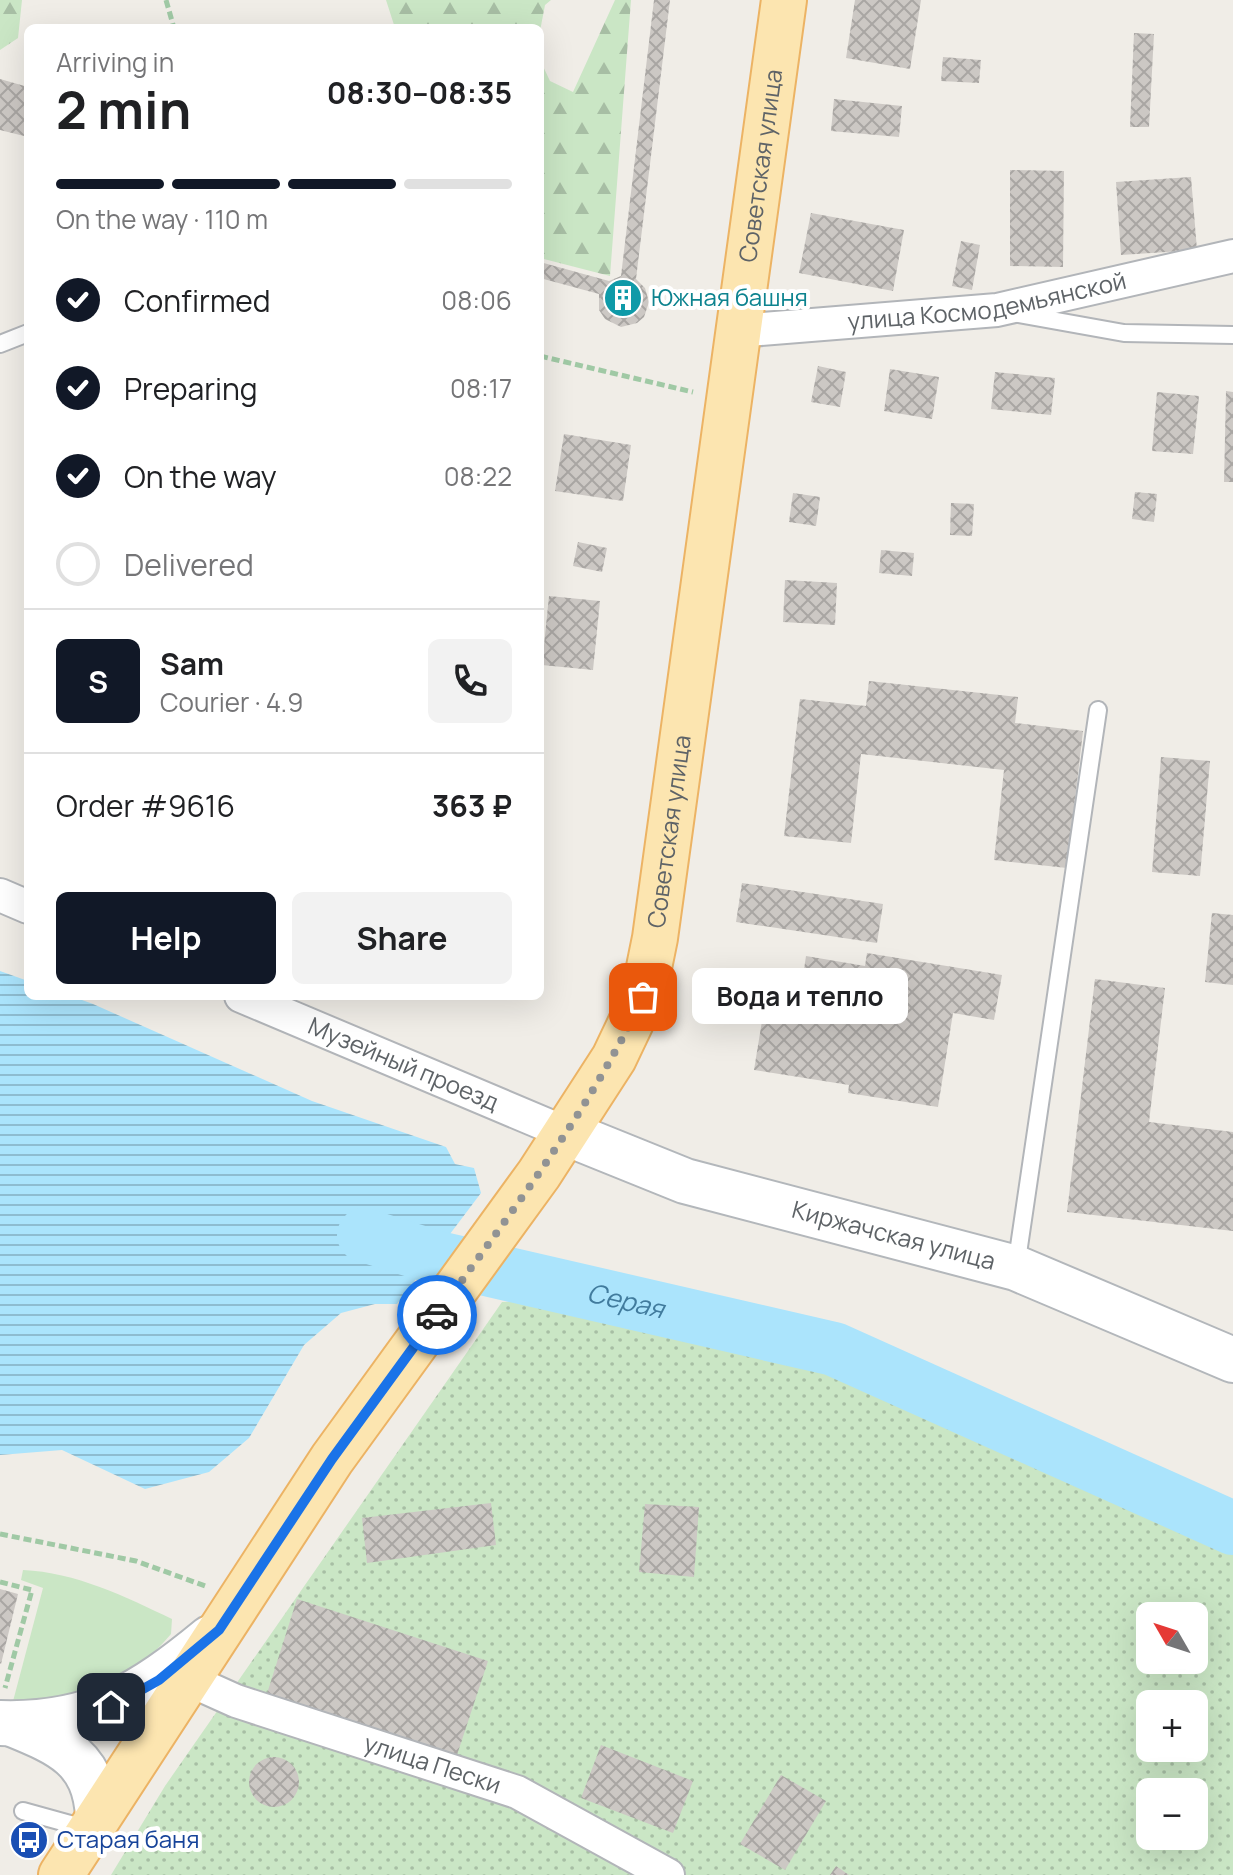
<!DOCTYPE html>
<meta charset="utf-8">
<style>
:root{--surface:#fff;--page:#f2f2f2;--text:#202124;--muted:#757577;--line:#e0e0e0;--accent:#111827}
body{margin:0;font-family:Manrope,sans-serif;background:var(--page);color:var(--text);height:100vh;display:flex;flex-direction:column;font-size:30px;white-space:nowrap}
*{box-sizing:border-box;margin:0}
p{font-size:26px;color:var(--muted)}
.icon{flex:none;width:44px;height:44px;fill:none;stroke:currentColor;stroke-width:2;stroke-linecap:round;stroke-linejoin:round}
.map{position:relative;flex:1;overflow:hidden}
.panel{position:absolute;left:24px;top:24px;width:520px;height:976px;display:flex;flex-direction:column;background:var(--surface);border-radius:12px;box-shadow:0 8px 32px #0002}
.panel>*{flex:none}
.needle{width:52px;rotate:309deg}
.fabs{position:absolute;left:1136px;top:1602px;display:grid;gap:16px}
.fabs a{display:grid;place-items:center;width:72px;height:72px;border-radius:12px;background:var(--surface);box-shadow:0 8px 32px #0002;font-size:40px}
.pin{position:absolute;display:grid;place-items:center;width:68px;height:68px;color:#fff;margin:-34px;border-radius:16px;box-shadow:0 4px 12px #0006}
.courier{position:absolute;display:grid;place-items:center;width:80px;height:80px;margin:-40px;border:6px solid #1a73e8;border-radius:50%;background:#fff;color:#222;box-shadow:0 2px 10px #0007}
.bubble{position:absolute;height:56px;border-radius:12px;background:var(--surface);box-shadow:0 8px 32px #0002;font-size:26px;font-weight:700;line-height:56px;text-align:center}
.overview em{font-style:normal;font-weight:700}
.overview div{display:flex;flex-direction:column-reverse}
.overview{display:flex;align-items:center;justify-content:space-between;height:136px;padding:0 32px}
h1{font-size:52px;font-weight:700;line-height:60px}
.bar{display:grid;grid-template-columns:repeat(4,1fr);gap:12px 8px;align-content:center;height:96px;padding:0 32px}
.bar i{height:10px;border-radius:6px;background:var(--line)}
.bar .selected{background:var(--accent)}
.bar p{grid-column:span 4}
.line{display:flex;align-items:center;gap:20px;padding:0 32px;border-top:2px solid var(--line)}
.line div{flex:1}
.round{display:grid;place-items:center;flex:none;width:84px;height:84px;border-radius:12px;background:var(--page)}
ol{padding:0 32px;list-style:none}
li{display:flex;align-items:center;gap:24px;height:88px}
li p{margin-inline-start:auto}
li .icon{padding:8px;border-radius:50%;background:var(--accent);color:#fff;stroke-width:4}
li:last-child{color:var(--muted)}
li i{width:44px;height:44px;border:4px solid var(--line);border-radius:50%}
.cta{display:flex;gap:16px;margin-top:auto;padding:16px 32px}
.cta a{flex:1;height:92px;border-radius:12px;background:var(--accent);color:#fff;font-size:32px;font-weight:700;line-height:92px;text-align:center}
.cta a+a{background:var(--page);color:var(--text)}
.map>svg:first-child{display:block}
.grass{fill:#cae6c5}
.forest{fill:url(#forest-firs)}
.park{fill:url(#park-dots);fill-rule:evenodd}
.water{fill:url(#water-rules)}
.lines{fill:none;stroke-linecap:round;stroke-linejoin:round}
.river{stroke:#abe4fc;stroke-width:54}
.building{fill:url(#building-cross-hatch)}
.lane-casing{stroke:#b2b5b9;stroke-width:20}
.street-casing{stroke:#b2b5b9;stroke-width:36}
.secondary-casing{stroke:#b3b7bb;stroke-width:48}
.primary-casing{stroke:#ecb364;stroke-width:48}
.path{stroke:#a0c9a5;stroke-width:5;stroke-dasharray:8 4;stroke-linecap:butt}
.lane{stroke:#fff;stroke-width:16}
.street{stroke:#fff;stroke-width:32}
.secondary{stroke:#fff;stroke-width:44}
.primary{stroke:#fce5b0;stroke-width:44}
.done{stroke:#919394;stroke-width:8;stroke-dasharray:0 14.4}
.route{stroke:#1a73e8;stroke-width:10}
.labels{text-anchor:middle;stroke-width:8;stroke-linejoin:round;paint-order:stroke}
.street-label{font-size:24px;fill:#5e6367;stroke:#fff}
.culture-label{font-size:24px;fill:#0d838f;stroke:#fff;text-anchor:start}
.transit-label{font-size:24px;fill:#164399;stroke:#fff;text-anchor:start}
.water-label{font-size:26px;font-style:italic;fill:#417b9d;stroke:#fff}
</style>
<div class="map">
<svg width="1233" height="1875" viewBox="0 0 1233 1875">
<defs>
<pattern id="forest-firs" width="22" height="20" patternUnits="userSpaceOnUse" patternTransform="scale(2)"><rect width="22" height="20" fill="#cae6c5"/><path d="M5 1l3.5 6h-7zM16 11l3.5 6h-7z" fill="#a7bea4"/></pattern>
<pattern id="park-dots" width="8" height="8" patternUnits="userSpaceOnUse" patternTransform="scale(2)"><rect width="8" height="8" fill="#cae6c5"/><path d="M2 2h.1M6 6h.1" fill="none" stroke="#a7bea4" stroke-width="1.8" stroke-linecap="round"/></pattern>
<pattern id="water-rules" width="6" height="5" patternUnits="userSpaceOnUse" patternTransform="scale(2)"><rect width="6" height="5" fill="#abe4fc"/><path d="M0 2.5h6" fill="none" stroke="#8ebcd0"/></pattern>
<pattern id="building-cross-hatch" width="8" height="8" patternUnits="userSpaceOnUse" patternTransform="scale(2)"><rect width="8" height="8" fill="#ccc8c4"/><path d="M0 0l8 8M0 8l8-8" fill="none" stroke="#a9a6a3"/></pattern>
</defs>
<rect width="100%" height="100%" fill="#f0ede7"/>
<path class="grass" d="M 23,1570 C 75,1572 126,1597 172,1619 L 171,1634 C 128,1686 76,1698 12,1705 L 43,1588 L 21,1580 Z"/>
<path class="forest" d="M 0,0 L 22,0 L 18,38 L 0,50 Z
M 386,0 L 551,0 L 545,5 L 540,31 L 540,28 L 395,28 Z
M 615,0 L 631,0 L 610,276 L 540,258 L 540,60 L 550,81 L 573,92 Z"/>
<path class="park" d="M 615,1299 L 921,1407 L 1158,1513 L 1233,1551 L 1233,1875 L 111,1875 L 165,1786 L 502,1302 ZM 1150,1616 L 1194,1616 L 1194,1660 L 1150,1660 ZM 1150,1704 L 1194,1704 L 1194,1748 L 1150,1748 ZM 1150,1792 L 1194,1792 L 1194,1836 L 1150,1836 Z"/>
<path class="water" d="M 0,971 L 28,981 L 28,996 L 71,996 L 93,1004 L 312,1101 L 446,1147 L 455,1164 L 474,1168 L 481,1193 L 397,1304 L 375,1304 L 341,1313 L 304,1345 L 249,1438 L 209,1472 L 145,1489 L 62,1450 L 0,1455 Z"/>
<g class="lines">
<path class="river" id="s1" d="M 364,1235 L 434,1257 L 834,1349 L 1233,1528"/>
</g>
<path class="building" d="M 654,0 L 670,0 L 636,279 L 645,288 L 649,302 L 644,317 L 637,323 L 621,327 L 605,319 L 599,310 L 599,294 L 540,278 L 540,262 L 609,281 L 621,276 Z
M 855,0 L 921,0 L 910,69 L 846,58 Z
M 1134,33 L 1154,34 L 1149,127 L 1130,127 Z
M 943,57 L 981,60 L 979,83 L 941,81 Z
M 0,79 L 28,87 L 28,137 L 0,130 Z
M 834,99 L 902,106 L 899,137 L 831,131 Z
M 1010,170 L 1064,171 L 1063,267 L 1010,266 Z
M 1191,177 L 1197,250 L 1121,255 L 1116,182 Z
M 811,213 L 904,230 L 893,291 L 799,273 Z
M 961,241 L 980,245 L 972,290 L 952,286 Z
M 818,366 L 846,372 L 840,407 L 811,402 Z
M 890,369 L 939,377 L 932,419 L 884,411 Z
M 995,372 L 1055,378 L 1051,415 L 991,409 Z
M 1226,391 L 1233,392 L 1233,482 L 1224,482 Z
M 1157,392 L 1199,396 L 1193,454 L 1152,451 Z
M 564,434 L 631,445 L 623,501 L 555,491 Z
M 1135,492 L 1157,494 L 1154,522 L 1132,519 Z
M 793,493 L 820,497 L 816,526 L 789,522 Z
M 951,503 L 974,504 L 972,536 L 950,535 Z
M 578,542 L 607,548 L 602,572 L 573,566 Z
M 881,550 L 914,553 L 912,576 L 879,573 Z
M 785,580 L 837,583 L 835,625 L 783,622 Z
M 549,596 L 600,601 L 593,670 L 542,665 Z
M 869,681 L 1018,697 L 1015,723 L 1083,731 L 1067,868 L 994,860 L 1004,770 L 861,754 L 851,843 L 784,836 L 800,699 L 866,706 Z
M 1161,757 L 1210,761 L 1200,876 L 1152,872 Z
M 742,883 L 883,904 L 877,943 L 736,922 Z
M 1212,913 L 1233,915 L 1233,985 L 1205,982 Z
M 867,953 L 1002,975 L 994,1020 L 953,1013 L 938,1107 L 848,1093 L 849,1085 L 754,1070 L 769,978 L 802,983 L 806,956 L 865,966 Z
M 1095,979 L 1165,988 L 1149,1122 L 1233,1132 L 1233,1231 L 1067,1212 Z
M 491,1503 L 496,1545 L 367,1563 L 362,1518 Z
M 645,1504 L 699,1507 L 694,1577 L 639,1572 Z
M 0,1589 L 18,1594 L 1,1664 L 0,1663 Z
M 297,1599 L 488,1661 L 454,1764 L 264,1703 Z
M 601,1745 L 693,1781 L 673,1833 L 581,1798 Z
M249 1782a25 25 0 1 1 50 0a25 25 0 1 1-50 0Z
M 781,1775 L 826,1801 L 785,1870 L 740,1844 Z
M 836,1866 L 849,1875 L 830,1875 Z"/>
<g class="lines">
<g class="lane-casing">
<path id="lane" d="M 1018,314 L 1124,333 L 1233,335
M 0,344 L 28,333
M 1016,1267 L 1098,710
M 23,1811 L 88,1829"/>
</g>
<g class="street-casing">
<g id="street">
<path id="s2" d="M 737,331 L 997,310 L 1233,256"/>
<path d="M 0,895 L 28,907"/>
<path id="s3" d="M 241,996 L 566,1133"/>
<path id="s4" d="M 187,1679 L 236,1701 L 517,1792 L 668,1875"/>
</g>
</g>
<g class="secondary-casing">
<g id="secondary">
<path id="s5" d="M 566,1133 L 685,1181 L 1016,1268 L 1233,1360"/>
<path d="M 0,1723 C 92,1726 142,1694 210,1638"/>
<path d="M 12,1724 C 61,1744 95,1758 98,1817"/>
</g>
</g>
<g class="primary-casing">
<g id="primary">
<path id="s6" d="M 61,1875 L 332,1459 L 539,1174 L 614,1058 L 643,997 L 655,938 L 784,0"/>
</g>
</g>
<path class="path" d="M 166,0 L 174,28
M 540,356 L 693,392
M 0,1534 L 136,1561 L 208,1587
M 0,1582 L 32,1590 L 5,1688"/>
<use href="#lane" class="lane"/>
<use href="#street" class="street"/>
<use href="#secondary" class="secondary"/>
<use href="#primary" class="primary"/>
</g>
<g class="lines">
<path class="done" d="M 437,1315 C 511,1212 589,1112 643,997"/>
<path class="route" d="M 111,1707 L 159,1680 L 219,1630 L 332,1459 L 437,1315"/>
</g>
<defs>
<g id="building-disc" transform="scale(2)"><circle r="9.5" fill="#0f9aa8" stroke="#fff"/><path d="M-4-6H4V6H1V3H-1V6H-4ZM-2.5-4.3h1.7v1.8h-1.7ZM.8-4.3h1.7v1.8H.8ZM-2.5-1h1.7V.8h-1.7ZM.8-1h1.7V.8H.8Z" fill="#fff"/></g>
<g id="bus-disc" transform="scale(2)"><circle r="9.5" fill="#1a4fb4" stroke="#fff"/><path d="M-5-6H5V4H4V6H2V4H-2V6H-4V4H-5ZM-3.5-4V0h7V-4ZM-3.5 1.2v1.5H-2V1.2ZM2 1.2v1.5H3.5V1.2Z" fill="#fff"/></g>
</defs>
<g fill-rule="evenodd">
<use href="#building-disc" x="623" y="298"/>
<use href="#bus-disc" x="29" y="1840"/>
</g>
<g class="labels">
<g class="street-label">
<text dy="8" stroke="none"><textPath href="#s6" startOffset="1894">Советская улица</textPath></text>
<text dy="8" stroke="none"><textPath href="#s2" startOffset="252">улица Космодемьянской</textPath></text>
<text dy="8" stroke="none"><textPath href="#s6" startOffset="1222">Советская улица</textPath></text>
<text dy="8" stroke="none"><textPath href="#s3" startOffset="176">Музейный проезд</textPath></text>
<text dy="8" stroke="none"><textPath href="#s5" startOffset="344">Киржачская улица</textPath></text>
<text dy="8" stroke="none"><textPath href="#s4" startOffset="260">улица Пески</textPath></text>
</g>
<g class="culture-label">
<text x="651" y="306">Южная башня</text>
</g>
<g class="transit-label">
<text x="57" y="1848">Старая баня</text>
</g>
<g class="water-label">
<text dy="9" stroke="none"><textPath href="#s1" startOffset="270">Серая</textPath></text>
</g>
</g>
</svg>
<div class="fabs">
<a><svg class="needle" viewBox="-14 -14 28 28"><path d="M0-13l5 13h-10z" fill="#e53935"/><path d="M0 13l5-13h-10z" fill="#757577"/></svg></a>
<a>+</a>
<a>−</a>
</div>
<div class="pin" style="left:643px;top:997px;background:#ea580c"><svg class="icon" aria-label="bag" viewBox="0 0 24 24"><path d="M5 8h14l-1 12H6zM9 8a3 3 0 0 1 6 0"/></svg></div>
<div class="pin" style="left:111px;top:1707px;background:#1f2937"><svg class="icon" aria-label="home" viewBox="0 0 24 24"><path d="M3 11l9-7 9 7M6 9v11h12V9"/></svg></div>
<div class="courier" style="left:437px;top:1315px"><svg class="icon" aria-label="car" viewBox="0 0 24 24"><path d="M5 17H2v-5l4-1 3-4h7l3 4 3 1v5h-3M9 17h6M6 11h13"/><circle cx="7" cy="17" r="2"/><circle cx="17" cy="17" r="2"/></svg></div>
<div class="bubble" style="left:692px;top:968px;width:216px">Вода и тепло</div>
<section class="panel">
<div class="overview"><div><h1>2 min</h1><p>Arriving in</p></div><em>08:30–08:35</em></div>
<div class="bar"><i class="selected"></i><i class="selected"></i><i class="selected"></i><i></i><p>On the way · 110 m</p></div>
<ol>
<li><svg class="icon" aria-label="check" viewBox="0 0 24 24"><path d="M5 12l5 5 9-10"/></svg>Confirmed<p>08:06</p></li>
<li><svg class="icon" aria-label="check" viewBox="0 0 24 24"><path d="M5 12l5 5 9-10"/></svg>Preparing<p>08:17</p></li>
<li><svg class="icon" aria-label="check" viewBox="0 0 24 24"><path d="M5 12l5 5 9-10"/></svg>On the way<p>08:22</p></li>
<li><i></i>Delivered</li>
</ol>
<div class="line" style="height:144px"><b class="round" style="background:var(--accent);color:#fff">S</b><div><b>Sam</b><p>Courier · 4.9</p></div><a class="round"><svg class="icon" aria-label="phone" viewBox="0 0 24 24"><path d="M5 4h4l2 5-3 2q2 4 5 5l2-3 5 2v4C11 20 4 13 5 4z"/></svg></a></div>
<div class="line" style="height:104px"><div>Order #9616</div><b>363 ₽</b></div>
<div class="cta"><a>Help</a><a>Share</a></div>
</section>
</div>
